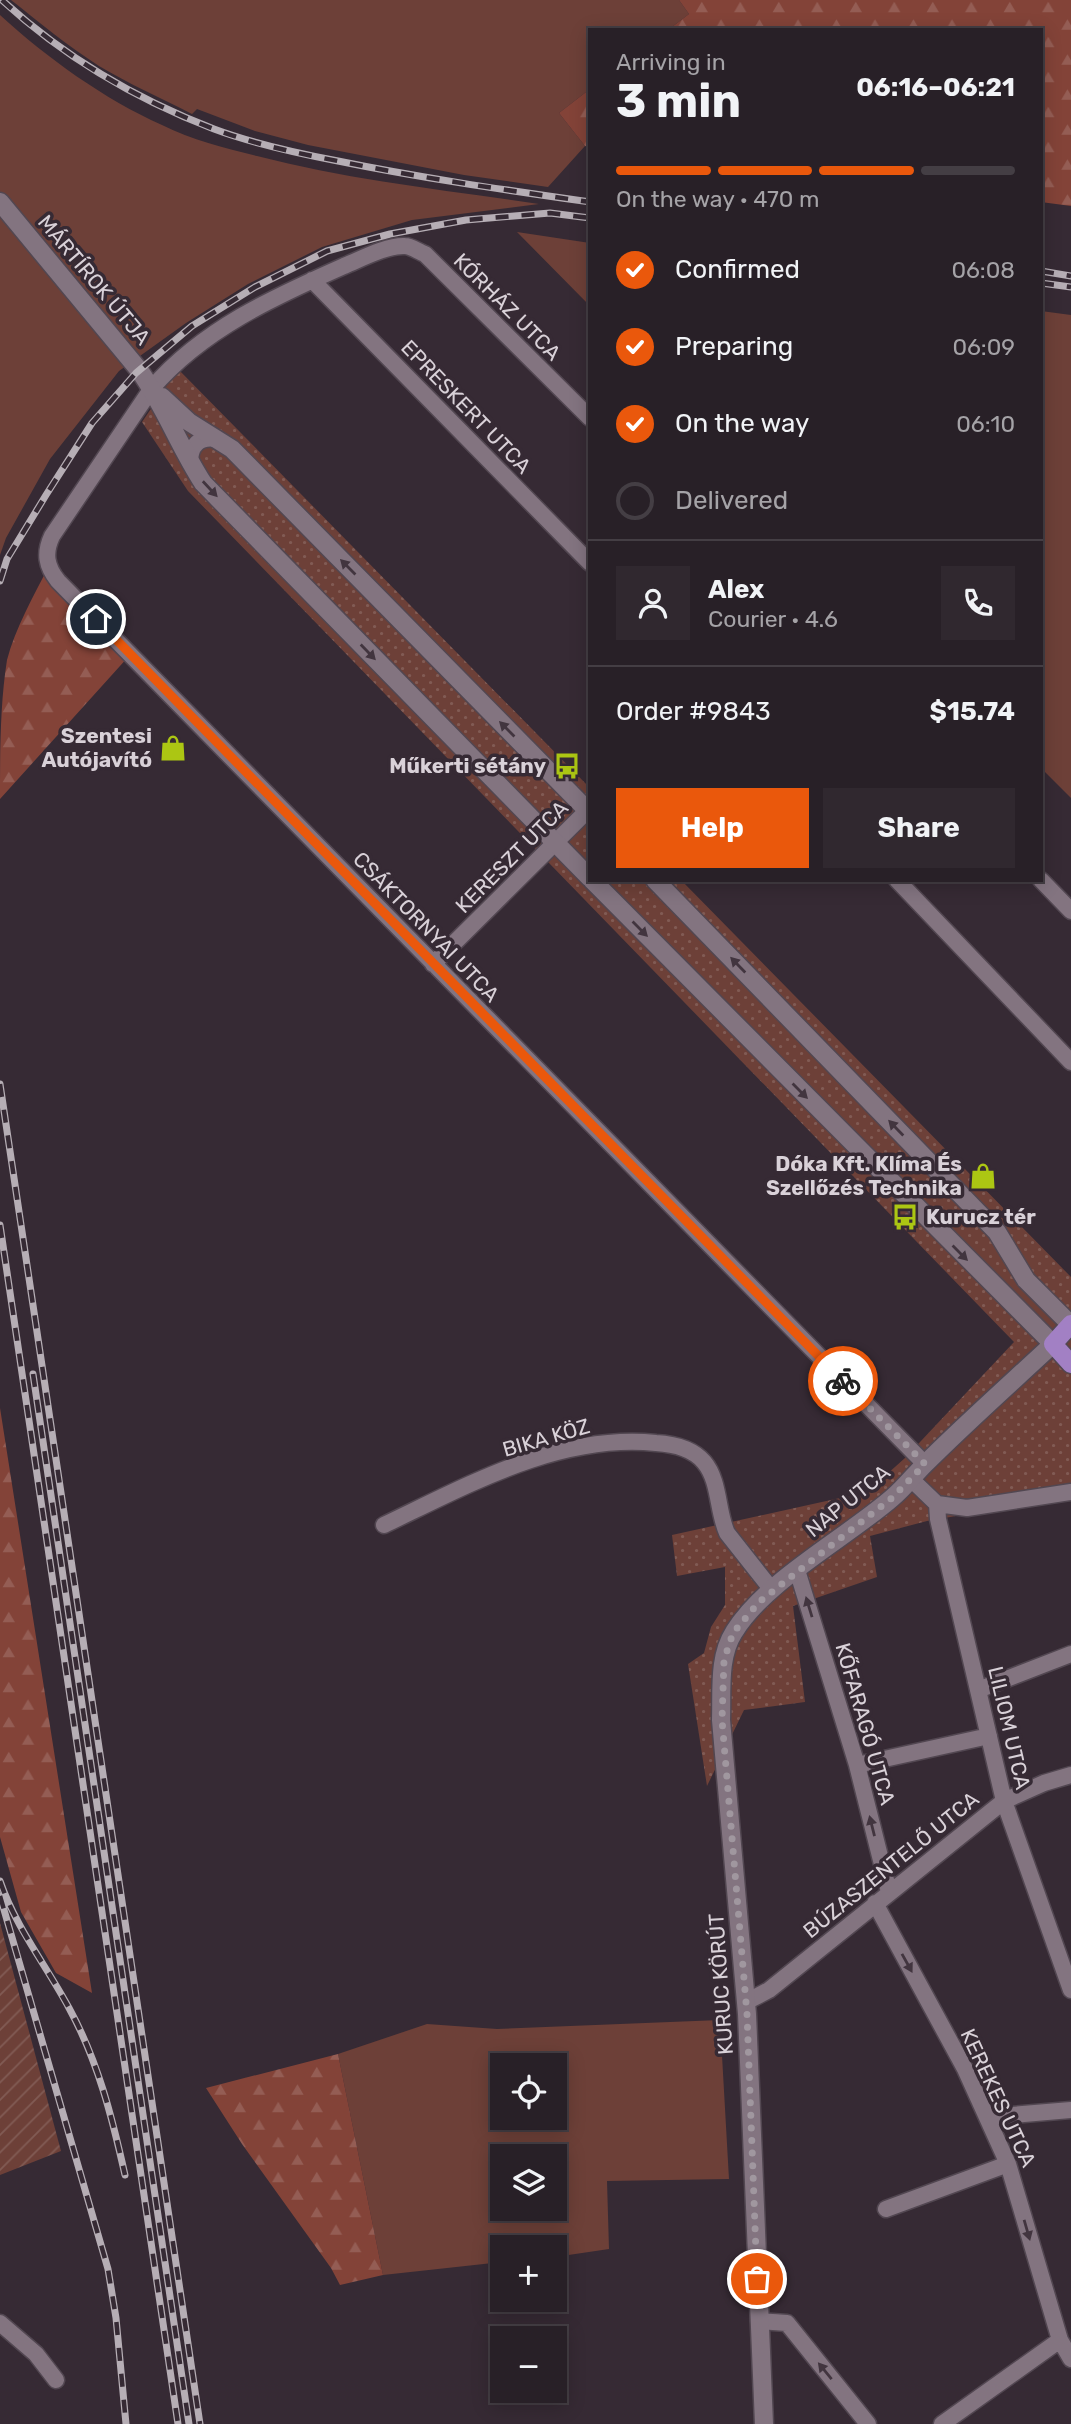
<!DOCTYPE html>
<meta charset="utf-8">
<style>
:root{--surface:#282027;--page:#30282f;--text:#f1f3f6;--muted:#a5a3a7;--line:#443e44;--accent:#ea580c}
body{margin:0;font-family:Rubik,sans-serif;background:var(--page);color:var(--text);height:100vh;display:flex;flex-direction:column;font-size:26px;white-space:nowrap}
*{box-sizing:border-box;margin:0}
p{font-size:23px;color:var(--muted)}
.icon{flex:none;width:38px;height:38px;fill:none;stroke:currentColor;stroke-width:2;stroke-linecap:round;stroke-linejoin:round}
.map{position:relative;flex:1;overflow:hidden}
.details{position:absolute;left:588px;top:28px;width:455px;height:854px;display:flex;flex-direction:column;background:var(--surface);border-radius:0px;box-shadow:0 4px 18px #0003,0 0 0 2px var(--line)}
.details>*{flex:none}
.fabs{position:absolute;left:490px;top:2053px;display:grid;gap:14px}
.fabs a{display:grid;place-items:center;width:77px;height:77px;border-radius:0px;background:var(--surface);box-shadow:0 4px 18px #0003,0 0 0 2px var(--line);font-size:35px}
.pin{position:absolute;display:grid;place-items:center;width:60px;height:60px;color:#fff;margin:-30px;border:4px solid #fff;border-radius:50%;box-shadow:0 2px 7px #0007}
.courier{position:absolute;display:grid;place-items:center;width:70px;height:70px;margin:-35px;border:5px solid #ea580c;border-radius:50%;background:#fff;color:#222;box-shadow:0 2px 9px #0007}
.head em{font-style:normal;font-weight:700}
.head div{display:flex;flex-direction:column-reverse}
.head{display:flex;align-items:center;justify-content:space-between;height:119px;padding:0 28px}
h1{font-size:46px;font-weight:700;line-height:52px}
.bar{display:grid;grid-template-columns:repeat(4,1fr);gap:10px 7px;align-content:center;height:84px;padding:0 28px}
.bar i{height:9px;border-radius:5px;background:var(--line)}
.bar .current{background:var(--accent)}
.bar p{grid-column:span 4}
.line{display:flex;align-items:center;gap:18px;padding:0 28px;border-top:2px solid var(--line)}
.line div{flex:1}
.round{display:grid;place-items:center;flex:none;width:74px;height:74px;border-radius:0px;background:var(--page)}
ol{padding:0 28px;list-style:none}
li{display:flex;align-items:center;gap:21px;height:77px}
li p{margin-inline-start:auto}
li .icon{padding:7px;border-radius:50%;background:var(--accent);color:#fff;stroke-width:4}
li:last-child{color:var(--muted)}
li i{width:38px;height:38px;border:4px solid var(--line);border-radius:50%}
.cta{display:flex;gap:14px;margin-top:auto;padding:14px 28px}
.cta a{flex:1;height:80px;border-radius:0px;background:var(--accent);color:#fff;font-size:28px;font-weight:700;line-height:80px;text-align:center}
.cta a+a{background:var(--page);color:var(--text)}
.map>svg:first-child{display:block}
.grass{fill:#6d4038;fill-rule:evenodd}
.forest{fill:url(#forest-firs)}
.park{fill:url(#park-dots)}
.garden{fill:url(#garden-furrows)}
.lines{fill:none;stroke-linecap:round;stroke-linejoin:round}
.minor-casing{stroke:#524751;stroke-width:19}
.tertiary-casing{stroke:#524751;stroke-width:21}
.primary-casing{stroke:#524751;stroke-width:21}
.minor{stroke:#837480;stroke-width:16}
.tertiary{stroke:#837480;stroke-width:18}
.primary{stroke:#a280c4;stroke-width:18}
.rail-casing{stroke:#b6aeb5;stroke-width:7}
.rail{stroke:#362a34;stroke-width:4.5;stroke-dasharray:13;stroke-linecap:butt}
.oneway{fill:#42353f}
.done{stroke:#a0979f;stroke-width:7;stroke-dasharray:0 12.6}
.route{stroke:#ea580c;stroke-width:9}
.labels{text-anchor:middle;stroke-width:7;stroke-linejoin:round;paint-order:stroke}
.street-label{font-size:21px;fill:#d9d1d8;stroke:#362a34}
.poi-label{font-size:21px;font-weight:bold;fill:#d9d1d8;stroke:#362a34;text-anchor:end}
</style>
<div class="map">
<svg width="1071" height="2424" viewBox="0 0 1071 2424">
<defs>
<pattern id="forest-firs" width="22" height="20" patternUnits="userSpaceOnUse" patternTransform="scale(1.75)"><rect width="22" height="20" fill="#834338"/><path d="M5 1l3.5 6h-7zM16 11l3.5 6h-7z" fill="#945d54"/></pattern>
<pattern id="park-dots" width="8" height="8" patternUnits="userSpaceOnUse" patternTransform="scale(1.75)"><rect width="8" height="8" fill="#6d4038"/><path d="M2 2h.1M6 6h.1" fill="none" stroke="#815b54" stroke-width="1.8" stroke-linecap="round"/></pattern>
<pattern id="garden-furrows" width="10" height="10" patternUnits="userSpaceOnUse" patternTransform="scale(1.75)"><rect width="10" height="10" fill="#6d4038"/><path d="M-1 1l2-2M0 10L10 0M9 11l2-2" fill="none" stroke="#815b54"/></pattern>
</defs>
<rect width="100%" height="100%" fill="#362a34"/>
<path class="grass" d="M 11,0 L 679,0 L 689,14 L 668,30 L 590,30 L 590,89 L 559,113 L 585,146 L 548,187 L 464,175 L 308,145 L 255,131 L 197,109 L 192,114 C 161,98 129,84 99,66 C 68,46 40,23 11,0 Z
M 0,15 C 47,58 104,99 162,125 C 192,140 225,148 257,156 C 349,180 445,190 539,204 L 412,220 L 322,247 L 248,284 L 186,323 L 119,371 L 50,459 L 6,538 L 0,555 Z
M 517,232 L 590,243 L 590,306 Z
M 1041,311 L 1071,315 L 1071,798 L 1041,768 Z
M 720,2020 L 729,2179 L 607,2181 L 609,2249 L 555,2257 L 555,2247 L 502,2247 L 502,2262 L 383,2275 L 338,2054 L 427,2024 L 497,2029 ZM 502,2065 L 555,2065 L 555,2118 L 502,2118 ZM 502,2156 L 555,2156 L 555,2208 L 502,2208 Z"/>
<path class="forest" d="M 679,0 L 1071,0 L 1071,206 L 1041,202 L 1041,30 L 668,30 L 689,14 Z
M 590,89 L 590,147 L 585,146 L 559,113 Z
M 49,566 L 129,656 L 0,799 C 0,754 0,704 7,660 C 15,629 34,595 49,566 Z
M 0,1408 L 92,1993 L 56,1973 L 21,1912 L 0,1837 Z
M 338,2054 L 383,2275 L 340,2285 L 331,2268 L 242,2144 L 206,2088 Z"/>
<path class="park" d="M 178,369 L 590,788 L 590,880 L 681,880 L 1071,1277 L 1071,1496 L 927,1521 L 870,1536 L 877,1577 L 793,1606 L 805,1702 L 744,1710 L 707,1786 L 688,1664 L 704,1653 L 711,1627 L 725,1605 L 725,1567 L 677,1576 L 672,1535 L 867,1492 L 905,1458 L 1014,1342 L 188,491 L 142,422 Z"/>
<path class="garden" d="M 0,1923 L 61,2151 L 0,2175 Z"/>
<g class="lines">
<g class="minor-casing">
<path id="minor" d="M 312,280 L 590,563
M 590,418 L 425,254 C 419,252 411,246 405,246 C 387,245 361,259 344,266 C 274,297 203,329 152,388 L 52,536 C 44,553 46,566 58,581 L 925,1464
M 190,462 C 190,446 199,436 216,439
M 897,880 L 1071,1062
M 1041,880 L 1071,911
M 433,964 L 590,808
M 911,1479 L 937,1504 L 938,1519 L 1004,1801 L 1071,1990
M 937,1504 L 967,1508 L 1071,1492
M 384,1525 C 468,1485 560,1433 656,1443 C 673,1444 693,1449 704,1462 C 720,1481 717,1511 727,1533 L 772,1590
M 797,1570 L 857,1765 L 889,1892
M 978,1690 L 1071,1654
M 857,1765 L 989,1736
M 875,1903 L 965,2069 L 1008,2164 L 1060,2340 L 1071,2359
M 746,2002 L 769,1990 L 1004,1801 L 1044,1783 L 1071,1775
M 988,2117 L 1071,2110
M 886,2209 L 1008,2164
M 759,2321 L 787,2323 L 868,2424
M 0,2323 L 36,2354 L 56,2380
M 942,2424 L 1060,2340"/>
</g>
<g class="tertiary-casing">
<path id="tertiary" d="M 0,202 L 139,370 C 164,405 179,446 203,483 L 590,878
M 162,397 L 189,422 L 232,449 L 590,813
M 592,880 L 1053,1344 C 1010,1384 966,1423 925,1464 C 914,1475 904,1488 892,1498 C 846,1538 765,1581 734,1632 C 718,1657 722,1691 721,1720 L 747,2014 L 764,2424
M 655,880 L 997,1232 L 1026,1280 L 1071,1325"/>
</g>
<g class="primary-casing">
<path id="primary" d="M 1071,1324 L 1053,1344 L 1071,1364"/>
</g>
<use href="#minor" class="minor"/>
<use href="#tertiary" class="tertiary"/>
<use href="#primary" class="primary"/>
<g class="rail-casing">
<path id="rail" d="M 2,0 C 64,57 136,99 214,129 C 254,144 296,153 338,161 C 421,178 506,190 590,202
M 1041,271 L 1071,276
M 1041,283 L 1071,287
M 0,581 L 7,559 L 46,495 L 92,423 L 136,373 L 192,326 L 255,287 L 327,251 L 390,234 L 466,220 L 550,213 L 590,218
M 0,1084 L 200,2424
M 0,1225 L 178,2424
M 33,1374 L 189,2424
M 0,1881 C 16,1928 46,1965 69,2008 C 98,2061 112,2117 125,2175
M 0,1896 L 108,2269 L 116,2318 L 126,2424"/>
</g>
<use href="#rail" class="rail"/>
</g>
<defs><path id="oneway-solid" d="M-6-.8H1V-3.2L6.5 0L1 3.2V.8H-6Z" transform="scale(1.75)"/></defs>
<g class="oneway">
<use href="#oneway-solid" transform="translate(210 489) rotate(47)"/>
<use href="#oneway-solid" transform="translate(348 567) rotate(-135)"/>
<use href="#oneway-solid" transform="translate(368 652) rotate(46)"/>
<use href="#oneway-solid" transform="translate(507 729) rotate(-135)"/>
<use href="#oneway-solid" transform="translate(640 929) rotate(45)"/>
<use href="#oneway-solid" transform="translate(738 965) rotate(-134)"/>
<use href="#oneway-solid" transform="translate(800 1091) rotate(45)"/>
<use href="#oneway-solid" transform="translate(896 1128) rotate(-134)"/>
<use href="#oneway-solid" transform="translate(960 1253) rotate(45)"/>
<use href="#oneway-solid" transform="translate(809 1607) rotate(-107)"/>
<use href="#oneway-solid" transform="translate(872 1826) rotate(-104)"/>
<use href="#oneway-solid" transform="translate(907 1963) rotate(61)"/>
<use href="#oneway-solid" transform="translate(1027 2230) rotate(74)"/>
<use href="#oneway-solid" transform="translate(825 2371) rotate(-129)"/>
</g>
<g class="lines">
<path class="done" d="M 757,2279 L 747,2014 L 722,1720 L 724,1660 L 733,1633 L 759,1602 L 893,1497 L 925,1464 L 843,1381"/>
<path class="route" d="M 96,619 L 843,1381"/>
</g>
<defs>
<g id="shop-bare" transform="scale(2.1)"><path d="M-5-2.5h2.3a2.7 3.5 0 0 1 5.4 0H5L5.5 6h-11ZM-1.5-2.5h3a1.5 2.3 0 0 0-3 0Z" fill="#acc613" stroke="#362a34" stroke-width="2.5" paint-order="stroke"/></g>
<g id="bus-bare" transform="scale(2.1)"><path d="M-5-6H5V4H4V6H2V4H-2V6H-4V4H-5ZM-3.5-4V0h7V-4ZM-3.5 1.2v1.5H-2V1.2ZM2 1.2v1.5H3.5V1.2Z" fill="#acc613" stroke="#362a34" stroke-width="2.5" paint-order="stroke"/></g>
</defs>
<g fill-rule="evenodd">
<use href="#shop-bare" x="173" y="748"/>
<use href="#bus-bare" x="567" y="766"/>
<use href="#shop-bare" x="983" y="1176"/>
<use href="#bus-bare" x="905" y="1217"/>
</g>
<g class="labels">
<g class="street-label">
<text transform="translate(94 280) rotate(50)" y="7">MÁRTÍROK ÚTJA</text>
<text transform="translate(507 307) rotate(45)" y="7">KÓRHÁZ UTCA</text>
<text transform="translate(466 407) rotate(46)" y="7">EPRESKERT UTCA</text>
<text transform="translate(512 857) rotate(-45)" y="7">KERESZT UTCA</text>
<text transform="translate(426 927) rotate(46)" y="7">CSÁKTORNYAI UTCA</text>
<text transform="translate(546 1438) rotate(-16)" y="7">BIKA KÖZ</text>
<text transform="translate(848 1501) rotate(-39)" y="7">NAP UTCA</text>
<text transform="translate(865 1724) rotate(74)" y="7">KŐFARAGÓ UTCA</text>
<text transform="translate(1009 1728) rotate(77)" y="7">LILIOM UTCA</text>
<text transform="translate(891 1865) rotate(-39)" y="7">BÚZASZENTELŐ UTCA</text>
<text transform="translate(721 1984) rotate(-94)" y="7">KURUC KÖRÚT</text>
<text transform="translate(998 2098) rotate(65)" y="7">KEREKES UTCA</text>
</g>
<g class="poi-label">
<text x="152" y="743">Szentesi<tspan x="152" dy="24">Autójavító</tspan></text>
<text x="546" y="773">Műkerti sétány</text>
<text x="962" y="1171">Dóka Kft. Klíma És<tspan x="962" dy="24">Szellőzés Technika</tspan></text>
<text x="926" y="1224" text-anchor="start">Kurucz tér</text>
</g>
</g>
</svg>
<div class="fabs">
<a><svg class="icon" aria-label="locate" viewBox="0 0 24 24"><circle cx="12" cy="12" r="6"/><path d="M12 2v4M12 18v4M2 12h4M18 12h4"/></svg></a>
<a><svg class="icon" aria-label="layers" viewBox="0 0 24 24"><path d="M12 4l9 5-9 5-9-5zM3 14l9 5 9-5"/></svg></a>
<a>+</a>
<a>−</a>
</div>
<div class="pin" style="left:757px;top:2279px;background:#ea580c"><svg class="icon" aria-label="bag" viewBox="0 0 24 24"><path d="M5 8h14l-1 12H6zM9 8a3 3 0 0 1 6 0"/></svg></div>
<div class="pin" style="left:96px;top:619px;background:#1f2937"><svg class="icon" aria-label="home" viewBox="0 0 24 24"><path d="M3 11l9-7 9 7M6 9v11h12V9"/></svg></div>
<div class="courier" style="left:843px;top:1381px"><svg class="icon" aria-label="bike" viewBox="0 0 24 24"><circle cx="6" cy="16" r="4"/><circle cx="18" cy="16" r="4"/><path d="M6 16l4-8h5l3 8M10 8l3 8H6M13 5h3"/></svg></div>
<section class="details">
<div class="head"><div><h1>3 min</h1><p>Arriving in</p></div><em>06:16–06:21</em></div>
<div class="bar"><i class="current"></i><i class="current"></i><i class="current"></i><i></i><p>On the way · 470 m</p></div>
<ol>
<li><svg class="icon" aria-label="check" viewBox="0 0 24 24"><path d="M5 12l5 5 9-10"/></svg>Confirmed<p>06:08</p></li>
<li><svg class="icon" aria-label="check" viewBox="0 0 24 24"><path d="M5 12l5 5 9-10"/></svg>Preparing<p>06:09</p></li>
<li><svg class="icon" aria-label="check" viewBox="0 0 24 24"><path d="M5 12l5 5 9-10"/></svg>On the way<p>06:10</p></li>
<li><i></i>Delivered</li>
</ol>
<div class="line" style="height:126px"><a class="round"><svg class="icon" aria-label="person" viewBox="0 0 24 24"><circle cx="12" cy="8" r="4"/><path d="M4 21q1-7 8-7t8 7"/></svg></a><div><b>Alex</b><p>Courier · 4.6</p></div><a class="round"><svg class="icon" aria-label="phone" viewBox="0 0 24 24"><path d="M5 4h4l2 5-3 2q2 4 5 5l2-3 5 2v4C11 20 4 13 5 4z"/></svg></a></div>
<div class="line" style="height:91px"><div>Order #9843</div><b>$15.74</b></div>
<div class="cta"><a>Help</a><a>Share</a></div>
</section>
</div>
